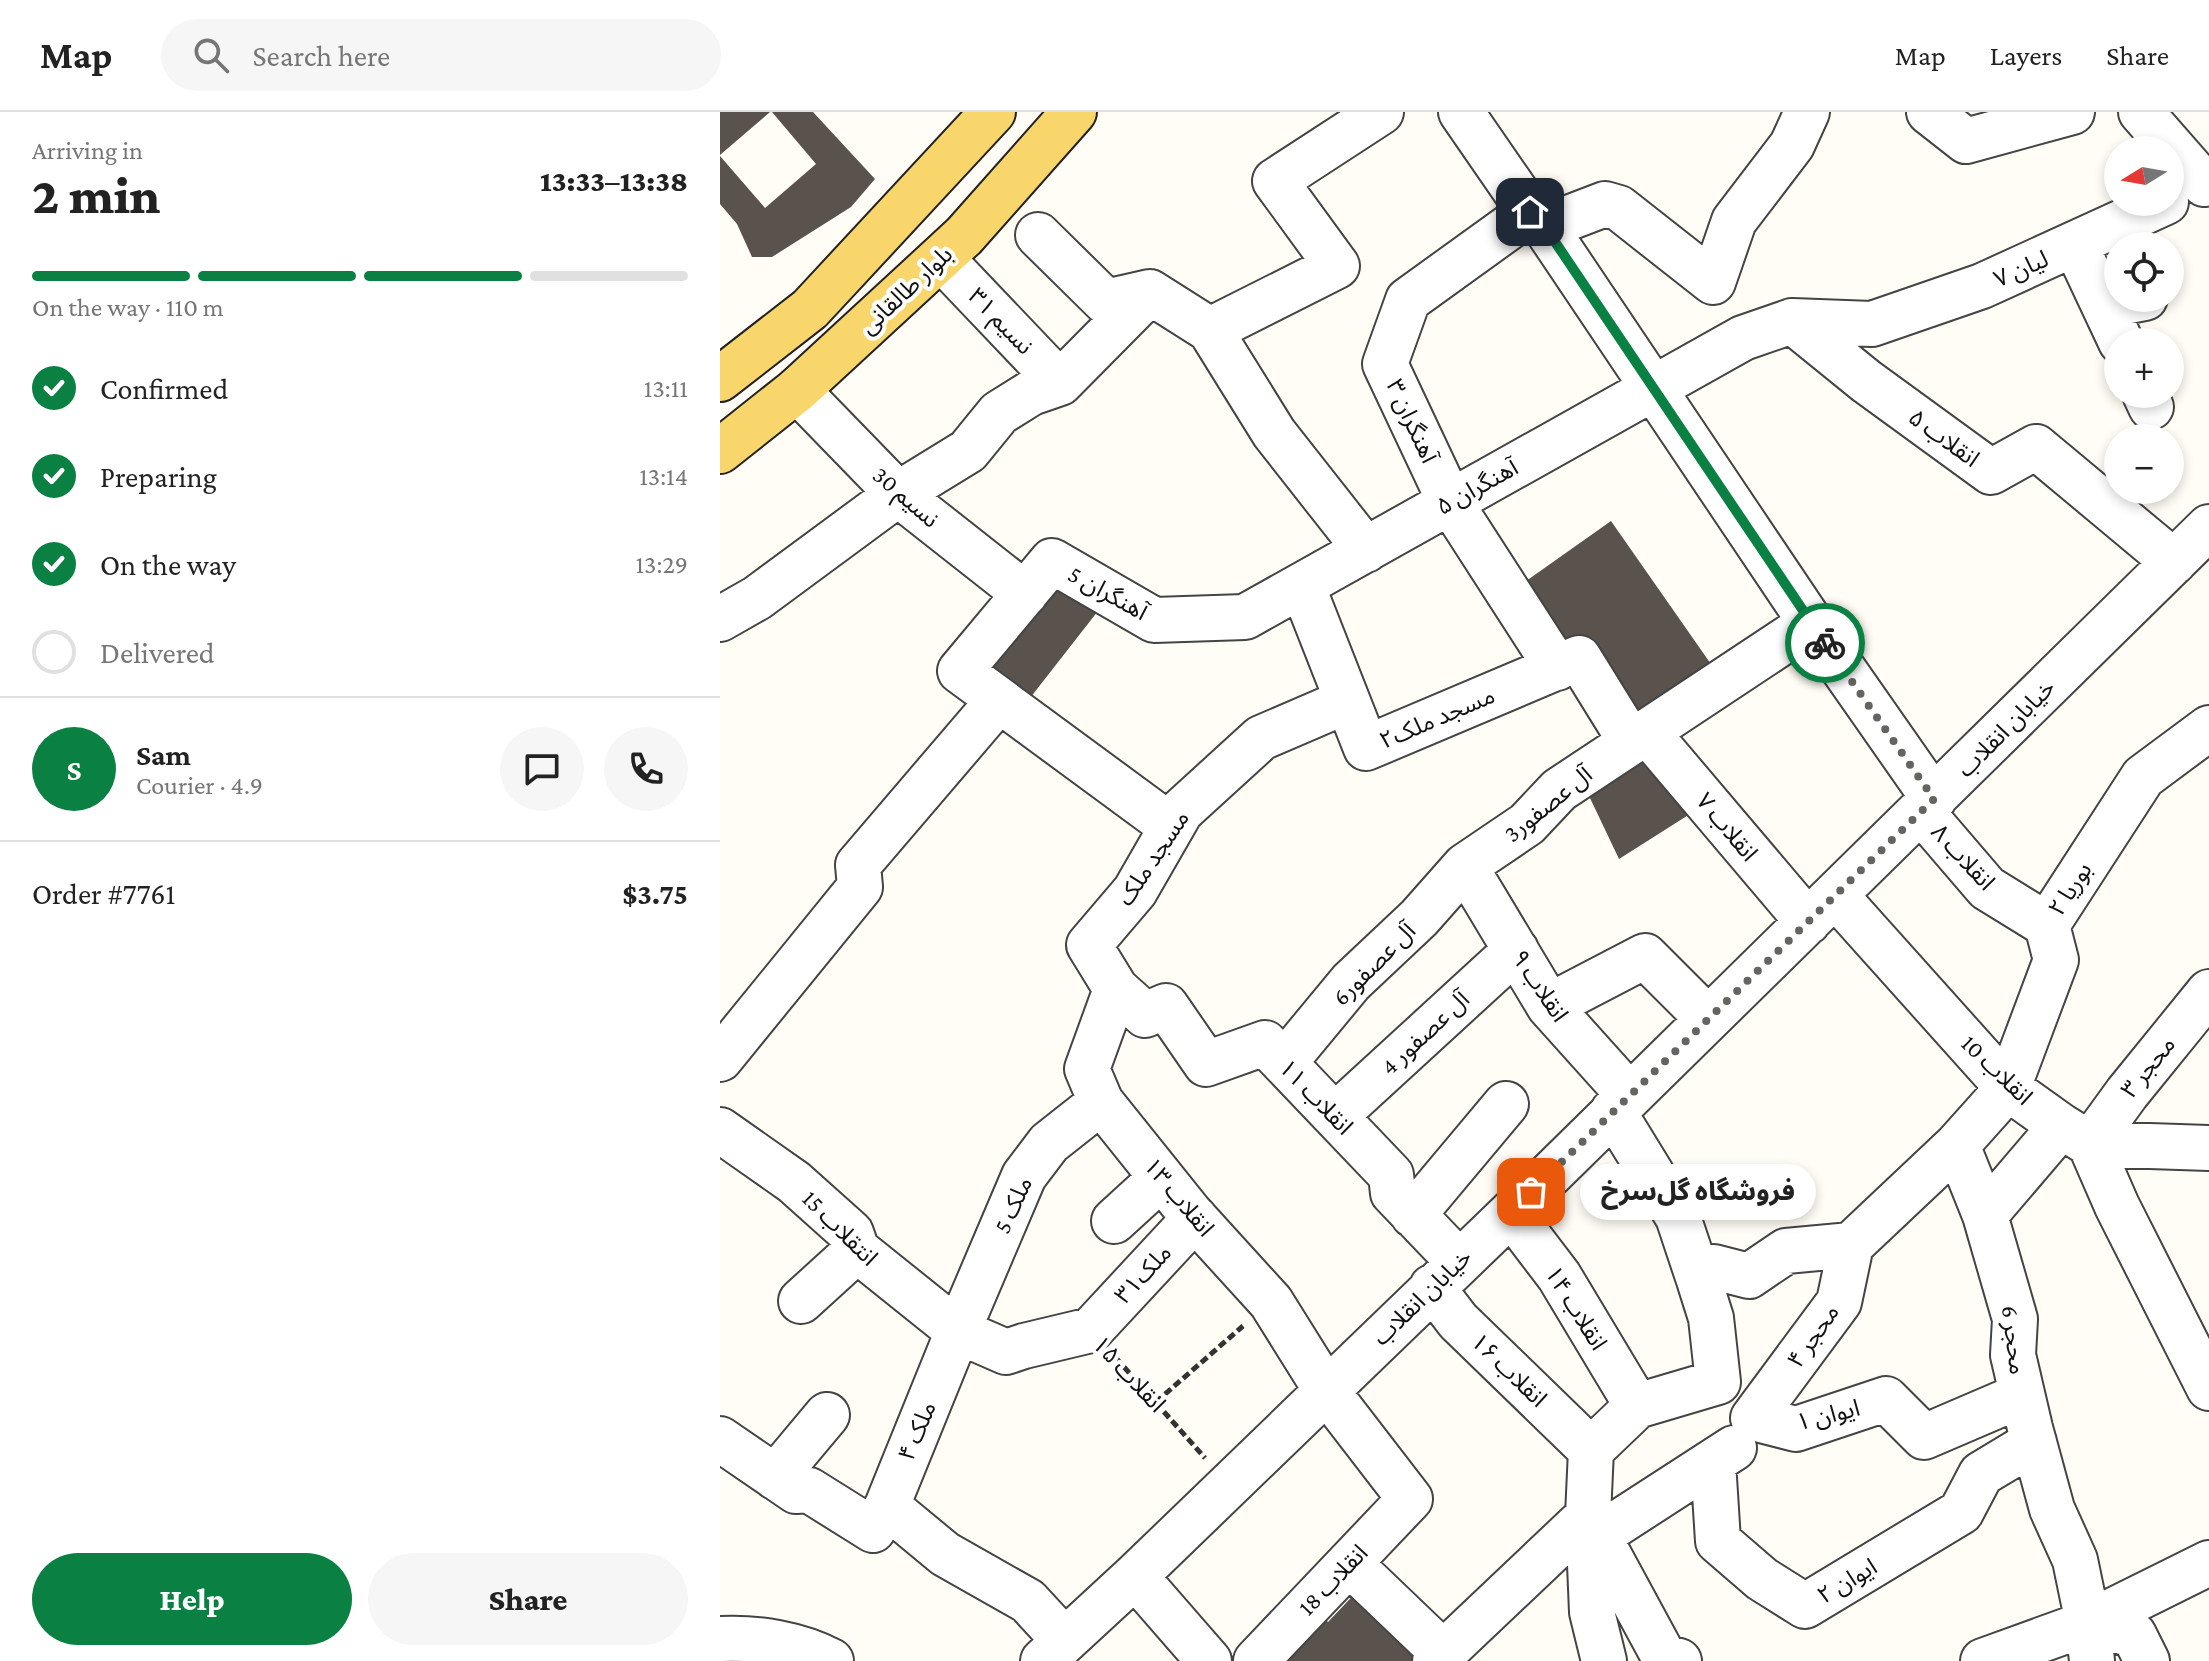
<!DOCTYPE html>
<meta charset="utf-8">
<style>
:root{--surface:#fff;--page:#f6f6f6;--text:#222;--muted:#767676;--line:#e0e0e0;--accent:#0b8043}
body{margin:0;font-family:"Crimson Pro","Noto Sans Arabic",serif;background:var(--page);color:var(--text);height:100vh;display:flex;flex-direction:column;font-size:30px;white-space:nowrap}
*{box-sizing:border-box;margin:0}
p{font-size:26px;color:var(--muted)}
.icon{flex:none;width:44px;height:44px;fill:none;stroke:currentColor;stroke-width:2;stroke-linecap:round;stroke-linejoin:round}
.map{position:relative;flex:1;overflow:hidden}
.details{display:flex;flex-direction:column;background:var(--surface);width:720px}
.details>*{flex:none}
.needle{width:52px;rotate:259deg}
.controls{position:absolute;left:1384px;top:24px;display:grid;gap:16px}
.controls a{display:grid;place-items:center;width:80px;height:80px;border-radius:50%;background:var(--surface);box-shadow:0 4px 12px #0003;font-size:40px}
.pin{position:absolute;display:grid;place-items:center;width:68px;height:68px;color:#fff;margin:-34px;border-radius:16px;box-shadow:0 4px 12px #0006}
.courier{position:absolute;display:grid;place-items:center;width:80px;height:80px;margin:-40px;border:6px solid #0b8043;border-radius:50%;background:#fff;color:#222;box-shadow:0 2px 10px #0007}
.bubble{position:absolute;height:56px;border-radius:28px;background:var(--surface);box-shadow:0 4px 12px #0003;font-size:26px;font-weight:800;line-height:56px;text-align:center}
.overview em{font-style:normal;font-weight:800}
.overview div{display:flex;flex-direction:column-reverse}
.overview{display:flex;align-items:center;justify-content:space-between;height:136px;padding:0 32px}
h1{font-size:52px;font-weight:800;line-height:60px}
.bar{display:grid;grid-template-columns:repeat(4,1fr);gap:12px 8px;align-content:center;height:96px;padding:0 32px}
.bar i{height:10px;border-radius:6px;background:var(--line)}
.bar .selected{background:var(--accent)}
.bar p{grid-column:span 4}
.line{display:flex;align-items:center;gap:20px;padding:0 32px;border-top:2px solid var(--line)}
.line div{flex:1}
.round{display:grid;place-items:center;flex:none;width:84px;height:84px;border-radius:42px;background:var(--page)}
ol{padding:0 32px;list-style:none}
li{display:flex;align-items:center;gap:24px;height:88px}
li p{margin-inline-start:auto}
li .icon{padding:8px;border-radius:50%;background:var(--accent);color:#fff;stroke-width:4}
li:last-child{color:var(--muted)}
li i{width:44px;height:44px;border:4px solid var(--line);border-radius:50%}
.button{display:flex;gap:16px;margin-top:auto;padding:16px 32px}
.button a{flex:1;height:92px;border-radius:48px;background:var(--accent);color:#fff;font-size:32px;font-weight:800;line-height:92px;text-align:center}
.button a+a{background:var(--page);color:var(--text)}
header{display:flex;align-items:center;gap:48px;box-sizing:border-box;height:112px;padding:0 40px;background:var(--surface);border-bottom:2px solid var(--line)}
header strong{font-size:38px}
nav{display:flex;gap:44px;margin-inline-start:auto;font-size:28px}
.search{width:560px;height:72px;background:var(--page);display:flex;align-items:center;gap:20px;box-sizing:border-box;padding:0 28px;border-radius:44px;color:var(--muted);font-size:30px}
main{display:flex;flex:1;min-height:0}
.map>svg:first-child{display:block}
.building{fill:#5a524d}
.lines{fill:none;stroke-linecap:round;stroke-linejoin:round}
.minor-casing{stroke:#444;stroke-width:48}
.major-casing{stroke:#222;stroke-width:48}
.path{stroke:#333;stroke-width:5;stroke-dasharray:8 4;stroke-linecap:butt}
.minor{stroke:#fff;stroke-width:44}
.major{stroke:#f9d66b;stroke-width:44}
.done{stroke:#646461;stroke-width:8;stroke-dasharray:0 14.4}
.route{stroke:#0b8043;stroke-width:10}
.labels{text-anchor:middle;stroke-width:8;stroke-linejoin:round;paint-order:stroke}
.street-label{font-size:24px;fill:#111;stroke:#fff}
</style>
<header>
<strong>Map</strong>
<div class="search"><svg class="icon" aria-label="search" viewBox="0 0 24 24"><circle cx="10" cy="10" r="6"/><path d="M15 15l6 6"/></svg>Search here</div>
<nav><a>Map</a><a>Layers</a><a>Share</a></nav>
</header>
<main>
<section class="details">
<div class="overview"><div><h1>2 min</h1><p>Arriving in</p></div><em>13:33–13:38</em></div>
<div class="bar"><i class="selected"></i><i class="selected"></i><i class="selected"></i><i></i><p>On the way · 110 m</p></div>
<ol>
<li><svg class="icon" aria-label="check" viewBox="0 0 24 24"><path d="M5 12l5 5 9-10"/></svg>Confirmed<p>13:11</p></li>
<li><svg class="icon" aria-label="check" viewBox="0 0 24 24"><path d="M5 12l5 5 9-10"/></svg>Preparing<p>13:14</p></li>
<li><svg class="icon" aria-label="check" viewBox="0 0 24 24"><path d="M5 12l5 5 9-10"/></svg>On the way<p>13:29</p></li>
<li><i></i>Delivered</li>
</ol>
<div class="line" style="height:144px"><b class="round" style="background:var(--accent);color:#fff">S</b><div><b>Sam</b><p>Courier · 4.9</p></div><a class="round"><svg class="icon" aria-label="chat" viewBox="0 0 24 24"><path d="M4 5h16v11H9l-5 4z"/></svg></a><a class="round"><svg class="icon" aria-label="phone" viewBox="0 0 24 24"><path d="M5 4h4l2 5-3 2q2 4 5 5l2-3 5 2v4C11 20 4 13 5 4z"/></svg></a></div>
<div class="line" style="height:104px"><div>Order #7761</div><b>$3.75</b></div>
<div class="button"><a>Help</a><a>Share</a></div>
</section>
<div class="map">
<svg width="1489" height="1549" viewBox="0 0 1489 1549">
<rect width="100%" height="100%" fill="#fffdf5"/>
<path class="building" d="M 0,0 L 50,0 L 0,43 Z
M 52,0 L 93,0 L 155,67 L 131,95 L 52,145 L 32,145 L 17,112 L 0,92 L 0,44 L 45,96 L 96,52 Z
M 891,409 L 993,555 L 915,610 L 855,524 L 834,538 L 792,479 Z
M 329,462 L 385,490 L 303,595 L 253,556 Z
M 910,640 L 931,651 L 970,702 L 899,747 L 860,665 Z
M 644,1472 L 702,1549 L 559,1549 L 602,1505 L 608,1510 Z"/>
<g class="lines">
<g class="minor-casing">
<path id="minor" d="M 741,0 L 810,100 L 825,115 L 1091,511 L 1214,687
M 1209,0 L 1246,29 L 1352,0
M 1421,0 L 1484,72
M 810,100 L 688,188 L 665,252 L 730,390 L 837,556
M 825,115 L 885,92 L 899,96 L 993,170 L 1014,109 L 1072,33 L 1087,0
M 318,123 L 386,190 L 430,180
M 1355,132 L 1401,230
M 221,146 L 340,271
M 430,180 L 490,218 L 554,321 L 646,438
M 1384,194 L 1425,186
M 1072,209 L 1146,269 L 1271,360 L 1316,335 L 1454,450
M 490,218 L 617,154 L 555,69 L 661,0
M 77,278 L 178,382 L 305,482
M 1425,282 L 1431,295
M 582,473 L 646,636 L 859,546 L 911,630
M 0,507 L 37,486 L 178,382 L 248,339 L 279,301 L 311,281 L 340,271 L 430,180
M 627,589 L 541,626 L 461,699 L 415,779 L 369,833 L 396,877 L 425,903 L 446,894 L 486,952 L 545,931 L 671,1063 L 673,1081 L 738,1149
M 927,620 L 1088,810
M 1201,699 L 1267,776 L 1327,813
M 452,715 L 240,559 L 332,449 L 434,508 L 525,505 L 1023,226 L 1072,209 L 1152,212 L 1262,174 L 1446,90
M 745,754 L 829,894 L 909,983
M 1115,783 L 1288,976 L 1341,1014 L 1370,1032 L 1489,1036
M 396,877 L 367,957 L 381,990 L 470,1101 L 551,1190 L 606,1278 L 690,1387 L 536,1549
M 1489,880 L 1407,981 L 1370,1032 L 1397,1094 L 1489,1276
M 829,894 L 925,844 L 988,907
M 0,947 L 140,775 L 138,753 L 279,588
M 564,951 L 631,870 L 699,806 L 745,754 L 807,712 L 839,678 L 1091,511
M 893,999 L 958,1105 L 979,1168
M 615,1004 L 796,838
M 1341,1014 L 1265,1103 L 1295,1207 L 1293,1243 L 1310,1316 L 1332,1397 L 1355,1448 L 1368,1511 L 1372,1549
M 0,1018 L 74,1070 L 131,1121 L 137,1138 L 238,1219 L 286,1240 L 304,1234 L 371,1218 L 475,1106
M 1237,1033 L 1131,1133 L 1119,1190 L 1033,1306 L 1076,1317 L 1166,1287 L 1204,1325 L 1302,1283
M 791,1101 L 839,1164 L 917,1294
M 693,1103 L 786,992
M 1265,1103 L 1237,1033 L 1288,976 L 1336,848 L 1327,813 L 1423,665 L 1489,616
M 394,1109 L 441,1066
M 712,1175 L 738,1209 L 871,1338
M 81,1189 L 137,1138
M 998,1270 L 991,1206 L 979,1168 L 994,1155 L 1029,1164 L 1066,1139 L 1131,1133
M 0,1327 L 76,1379 L 89,1378 L 153,1418 L 167,1394 L 238,1219 L 304,1064 L 329,1031 L 381,990
M 993,1350 L 998,1429 L 1042,1467 L 1085,1494 L 1241,1400 L 1261,1362 L 1314,1330
M 55,1365 L 107,1303
M 167,1394 L 225,1442 L 308,1489 L 344,1528
M 872,1412 L 944,1545 L 959,1549
M 878,1424 L 1014,1336
M 629,1451 L 723,1541
M 415,1464 L 489,1549
M 1368,1511 L 1414,1523 L 1427,1549
M 0,1527 C 36,1525 79,1532 111,1549
M 323,1549 L 415,1464 L 791,1101 L 1489,415
M 715,1549 L 868,1404
M 884,1549 L 872,1500 L 868,1404 L 871,1338 L 917,1294 L 998,1270
M 1263,1549 L 1368,1511 L 1489,1451"/>
</g>
<g class="major-casing">
<path id="major" d="M 0,267 L 90,197 L 273,0
M 0,339 L 77,278 L 244,124 L 354,0"/>
</g>
<path class="path" d="M 396,1246 L 485,1346
M 436,1290 L 523,1214"/>
<use href="#minor" class="minor"/>
<use href="#major" class="major"/>
</g>
<g class="lines">
<path class="done" d="M 811,1080 L 1214,687 L 1105,531"/>
<path class="route" d="M 810,100 L 825,115 L 1105,531"/>
</g>
<g class="labels">
<g class="street-label">
<text transform="translate(1301 157) rotate(-24)" y="8">لیان ۷</text>
<text transform="translate(186 178) rotate(-43)" y="8">بلوار طالقانی</text>
<text transform="translate(281 209) rotate(46)" y="8">نسیم ۳۱</text>
<text transform="translate(692 309) rotate(65)" y="8">آهنگران ۳</text>
<text transform="translate(1224 326) rotate(36)" y="8">انقلاب ۵</text>
<text transform="translate(757 375) rotate(-29)" y="8">آهنگران ۵</text>
<text transform="translate(186 385) rotate(41)" y="8">نسیم 30</text>
<text transform="translate(388 481) rotate(29)" y="8">آهنگران 5</text>
<text transform="translate(717 606) rotate(-23)" y="8">مسجد ملک۲</text>
<text transform="translate(1286 616) rotate(-45)" y="8">خیابان انقلاب</text>
<text transform="translate(828 692) rotate(-39)" y="8">آل عصفور3</text>
<text transform="translate(1007 715) rotate(50)" y="8">انقلاب ۷</text>
<text transform="translate(1243 745) rotate(47)" y="8">انقلاب ۸</text>
<text transform="translate(433 746) rotate(-56)" y="8">مسجد ملک</text>
<text transform="translate(1350 777) rotate(-57)" y="8">بوریا ۲</text>
<text transform="translate(654 852) rotate(-45)" y="8">آل عصفور6</text>
<text transform="translate(820 874) rotate(56)" y="8">انقلاب ۹</text>
<text transform="translate(705 921) rotate(-43)" y="8">آل عصفور 4</text>
<text transform="translate(1428 955) rotate(-51)" y="8">محجر ۳</text>
<text transform="translate(1277 958) rotate(44)" y="8">انقلاب 10</text>
<text transform="translate(596 985) rotate(46)" y="8">انقلاب ۱۱</text>
<text transform="translate(459 1085) rotate(50)" y="8">انقلاب ۱۳</text>
<text transform="translate(293 1093) rotate(-65)" y="8">ملک 5</text>
<text transform="translate(120 1116) rotate(45)" y="8">انتقلاب 15</text>
<text transform="translate(423 1162) rotate(-47)" y="8">ملک۳۱</text>
<text transform="translate(702 1185) rotate(-44)" y="8">خیابان انقلاب</text>
<text transform="translate(856 1196) rotate(58)" y="8">انقلاب ۱۴</text>
<text transform="translate(1093 1224) rotate(-55)" y="8">محجر ۴</text>
<text transform="translate(1294 1228) rotate(83)" y="8">محجر 6</text>
<text transform="translate(789 1258) rotate(44)" y="8">انقلاب ۱۶</text>
<text transform="translate(409 1262) rotate(47)" y="8">انقلاب ۱۵</text>
<text transform="translate(1108 1303) rotate(-14)" y="8">ایوان ۱</text>
<text transform="translate(197 1319) rotate(-67)" y="8">ملک ۴</text>
<text transform="translate(613 1468) rotate(-46)" y="8">انقلاب 18</text>
<text transform="translate(1127 1469) rotate(-31)" y="8">ایوان ۲</text>
</g>
</g>
</svg>
<div class="controls">
<a><svg class="needle" viewBox="-14 -14 28 28"><path d="M0-13l5 13h-10z" fill="#e53935"/><path d="M0 13l5-13h-10z" fill="#767676"/></svg></a>
<a><svg class="icon" aria-label="locate" viewBox="0 0 24 24"><circle cx="12" cy="12" r="6"/><path d="M12 2v4M12 18v4M2 12h4M18 12h4"/></svg></a>
<a>+</a>
<a>−</a>
</div>
<div class="pin" style="left:811px;top:1080px;background:#ea580c"><svg class="icon" aria-label="bag" viewBox="0 0 24 24"><path d="M5 8h14l-1 12H6zM9 8a3 3 0 0 1 6 0"/></svg></div>
<div class="pin" style="left:810px;top:100px;background:#1f2937"><svg class="icon" aria-label="home" viewBox="0 0 24 24"><path d="M3 11l9-7 9 7M6 9v11h12V9"/></svg></div>
<div class="courier" style="left:1105px;top:531px"><svg class="icon" aria-label="bike" viewBox="0 0 24 24"><circle cx="6" cy="16" r="4"/><circle cx="18" cy="16" r="4"/><path d="M6 16l4-8h5l3 8M10 8l3 8H6M13 5h3"/></svg></div>
<div class="bubble" style="left:860px;top:1052px;width:236px">فروشگاه گل‌سرخ</div>
</div>
</main>
